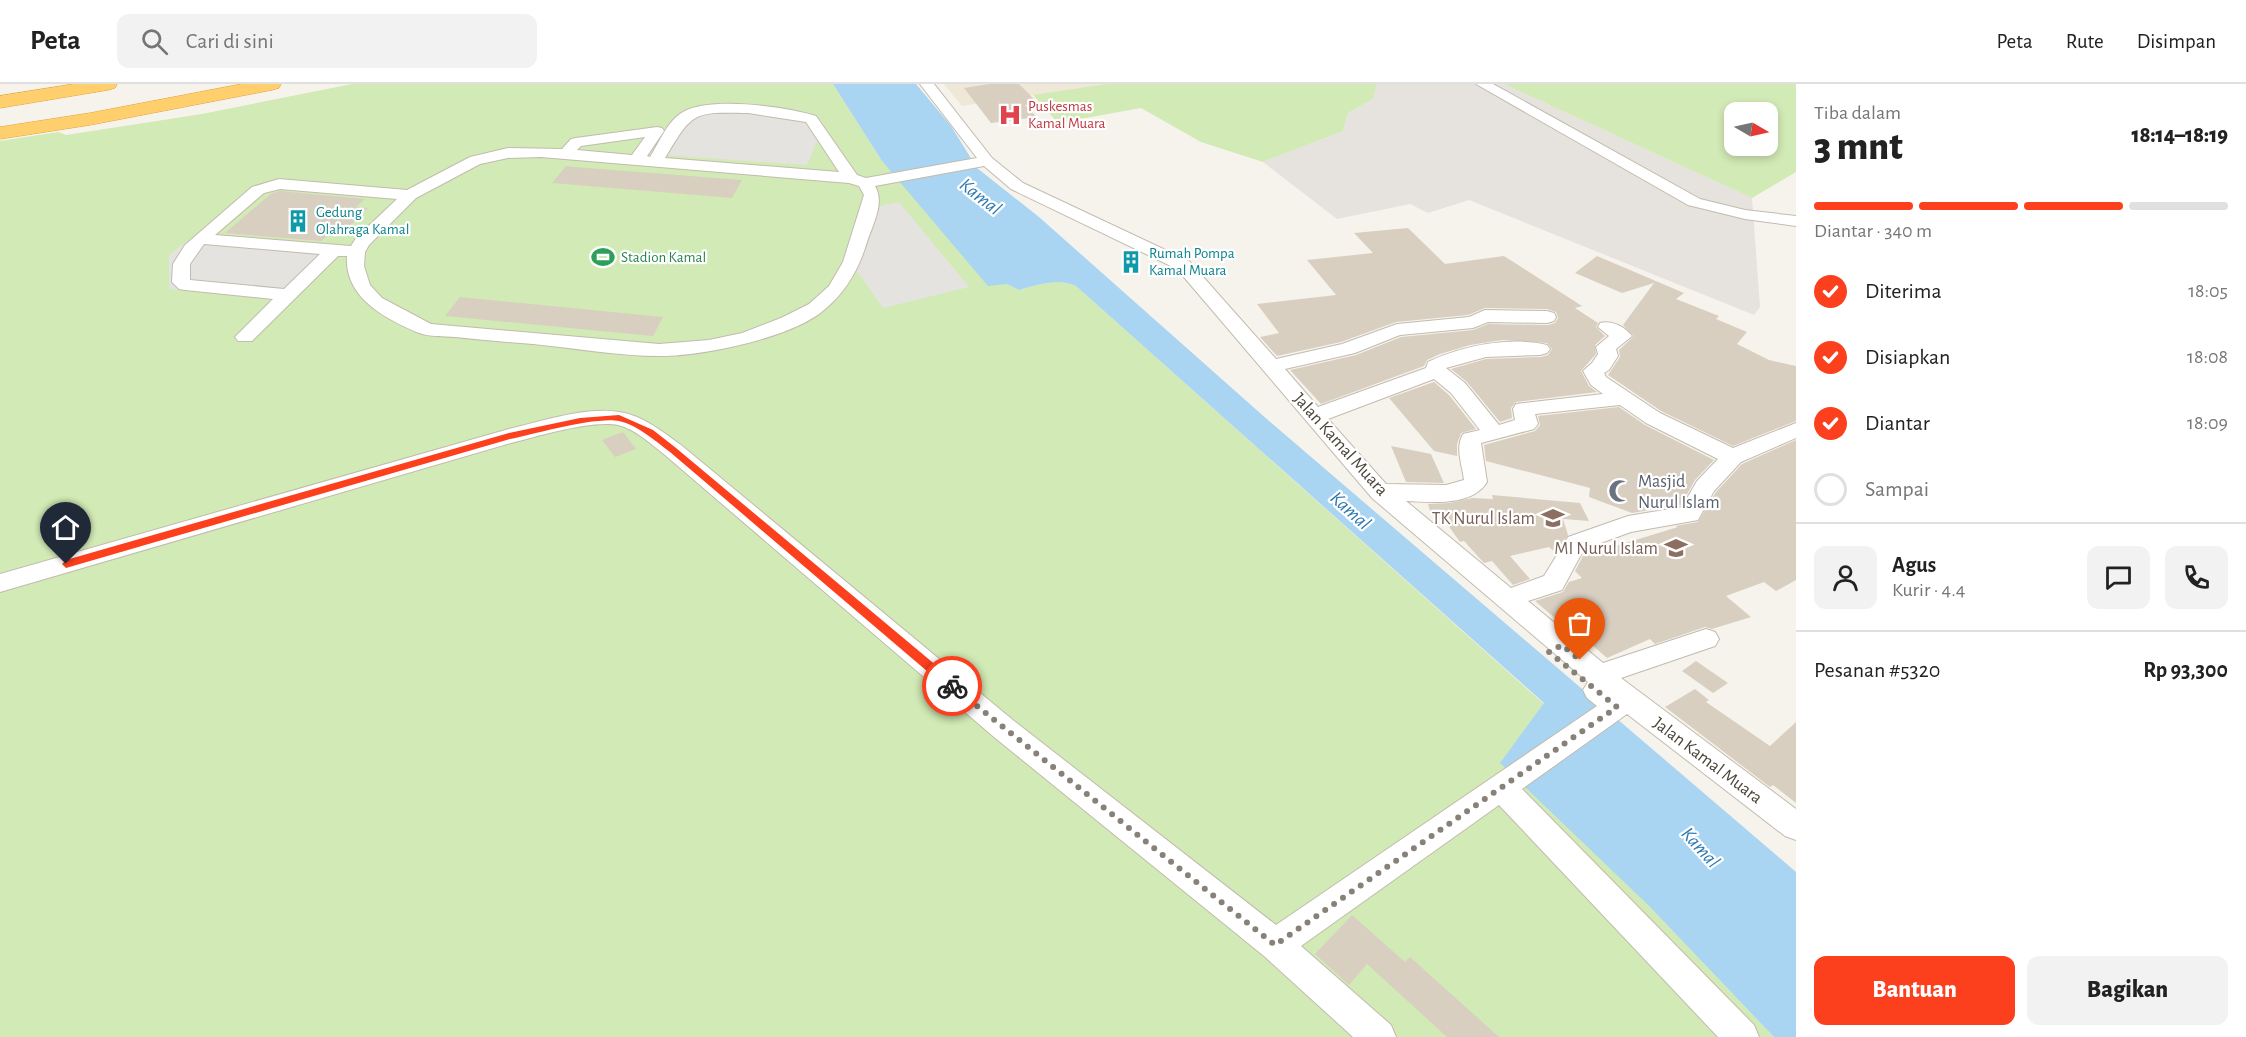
<!DOCTYPE html>
<html lang="id">
<meta charset="utf-8">
<style>
:root{--surface:#fff;--page:#f2f2f2;--text:#222;--muted:#767676;--line:#e0e0e0;--accent:#fc3f1d}
body{margin:0;font-family:"Alegreya Sans",sans-serif;background:var(--page);color:var(--text);height:100vh;display:flex;flex-direction:column;font-size:22px;white-space:nowrap}
*{box-sizing:border-box;margin:0}
p{font-size:20px;color:var(--muted)}
.icon{flex:none;width:33px;height:33px;fill:none;stroke:currentColor;stroke-width:2;stroke-linecap:round;stroke-linejoin:round}
.map{position:relative;flex:1;overflow:hidden}
.drawer{display:flex;flex-direction:column;background:var(--surface);width:450px}
.drawer>*{flex:none}
.needle{width:39px;rotate:99deg}
.controls{position:absolute;left:1724px;top:18px;display:grid;gap:12px}
.controls a{display:grid;place-items:center;width:54px;height:54px;border-radius:12px;background:var(--surface);box-shadow:0 3px 9px #0003;font-size:30px}
.pin{position:absolute;display:grid;place-items:center;width:51px;height:51px;color:#fff;margin:-62px -26px;border-radius:50% 50% 50% 0;rotate:-45deg;box-shadow:0 0 6px #0007}
.pin .icon{rotate:45deg}
.courier{position:absolute;display:grid;place-items:center;width:60px;height:60px;margin:-30px;border:4px solid #fc3f1d;border-radius:50%;background:#fff;color:#222;box-shadow:0 2px 8px #0007}
.head em{font-style:normal;font-weight:800}
.head div{display:flex;flex-direction:column-reverse}
.head{display:flex;align-items:center;justify-content:space-between;height:102px;padding:0 18px}
h1{font-size:39px;font-weight:800;line-height:45px}
.bar{display:grid;grid-template-columns:repeat(4,1fr);gap:9px 6px;align-content:center;height:72px;padding:0 18px}
.bar i{height:8px;border-radius:4px;background:var(--line)}
.bar .on{background:var(--accent)}
.bar p{grid-column:span 4}
.line{display:flex;align-items:center;gap:15px;padding:0 18px;border-top:2px solid var(--line)}
.line div{flex:1}
.round{display:grid;place-items:center;flex:none;width:63px;height:63px;border-radius:12px;background:var(--page)}
ol{padding:0 18px;list-style:none}
li{display:flex;align-items:center;gap:18px;height:66px}
li p{margin-inline-start:auto}
li .icon{padding:6px;border-radius:50%;background:var(--accent);color:#fff;stroke-width:4}
li:last-child{color:var(--muted)}
li i{width:33px;height:33px;border:3px solid var(--line);border-radius:50%}
.action{display:flex;gap:12px;margin-top:auto;padding:12px 18px}
.action a{flex:1;height:69px;border-radius:12px;background:var(--accent);color:#fff;font-size:24px;font-weight:800;line-height:69px;text-align:center}
.action a+a{background:var(--page);color:var(--text)}
header{display:flex;align-items:center;gap:36px;box-sizing:border-box;height:84px;padding:0 30px;background:var(--surface);border-bottom:2px solid var(--line)}
header strong{font-size:28px}
nav{display:flex;gap:33px;margin-inline-start:auto;font-size:21px}
.search{width:420px;height:54px;background:var(--page);display:flex;align-items:center;gap:15px;box-sizing:border-box;padding:0 21px;border-radius:12px;color:var(--muted);font-size:22px}
main{display:flex;flex:1;min-height:0}
.map>svg:first-child{display:block}
.industrial{fill:#e6e2dd}
.education{fill:#efe8d6}
.green{fill:#d2eab5;fill-rule:evenodd}
.parking{fill:#e5e3e0}
.water{fill:#a9d4f2}
.building{fill:#d8cfc1}
.lines{fill:none;stroke-linecap:round;stroke-linejoin:round}
.minor-casing{stroke:#c2bbae;stroke-width:2}
.highway-casing{stroke:#e0a43c;stroke-width:1}
.minor{fill:#fff;fill-rule:evenodd}
.highway{fill:#ffcf6e;fill-rule:evenodd}
.route{fill:#fc3f1d}
.done{stroke:#878178;stroke-width:6;stroke-dasharray:0 10.8}
.labels{text-anchor:middle;stroke-width:4.5;stroke-linejoin:round;paint-order:stroke}
.far-health-label{font-size:15px;fill:#be3a42;stroke:#fff;text-anchor:start}
.far-culture-label{font-size:15px;fill:#0d838f;stroke:#fff;text-anchor:start}
.far-leisure-label{font-size:15px;fill:#27864d;stroke:#fff;text-anchor:start}
.street-label{font-size:18px;fill:#4b4439;stroke:#fff}
.worship-label{font-size:18px;fill:#5b616d;stroke:#fff;text-anchor:start}
.education-label{font-size:18px;fill:#785e54;stroke:#fff;text-anchor:end}
.water-label{font-size:20px;font-style:italic;fill:#2e7ab2;stroke:#fff}
</style>
<header>
<strong>Peta</strong>
<div class="search"><svg class="icon" aria-label="search" viewBox="0 0 24 24"><circle cx="10" cy="10" r="6"/><path d="M15 15l6 6"/></svg>Cari di sini</div>
<nav><a>Peta</a><a>Rute</a><a>Disimpan</a></nav>
</header>
<main>
<div class="map">
<svg width="1796" height="953" viewBox="0 0 1796 953">
<rect width="100%" height="100%" fill="#f6f3ec"/>
<path class="industrial" d="M 1377,0 L 1504,0 L 1752,114 L 1760,223 L 1754,231 L 1469,116 L 1428,129 L 1410,120 L 1337,135 L 1263,78 L 1343,47 L 1348,29 L 1373,15 Z"/>
<path class="education" d="M 944,0 L 1106,0 L 962,22 Z"/>
<path class="green" d="M 352,0 L 833,0 L 882,77 L 1007,200 L 1019,206 C 1038,201 1057,194 1076,202 L 1544,620 L 1501,678 L 1649,822 L 1774,953 L 0,953 L 0,57 L 58,48 L 66,51 L 202,30 Z
M 1106,0 L 1105,0 L 1377,0 L 1373,15 L 1348,29 L 1343,47 L 1263,78 L 1201,58 L 1141,24 L 1058,39 L 1033,11 Z
M 1504,0 L 1796,0 L 1796,88 L 1752,114 ZM 1734,28 L 1767,28 L 1767,62 L 1734,62 Z"/>
<path class="parking" d="M 725,20 L 785,24 L 808,28 L 817,32 L 824,41 L 807,81 L 649,70 L 682,26 Z
M 899,118 L 969,203 L 883,224 L 856,186 L 867,162 L 875,123 Z
M 187,157 L 339,172 L 294,217 L 169,205 L 169,171 Z"/>
<path class="water" d="M 833,0 L 916,0 L 951,42 L 977,84 L 1039,133 L 1269,337 L 1796,788 L 1796,953 L 1774,953 L 1649,822 L 1500,679 L 1544,619 L 1076,202 C 1057,194 1038,201 1019,206 L 1007,200 L 988,202 L 882,77 Z"/>
<path class="building" d="M 989,0 L 1019,0 L 1038,19 L 1025,21 L 1037,33 L 991,39 L 964,4 Z
M 566,82 L 575,83 L 742,96 L 732,114 L 552,99 Z
M 280,107 L 365,115 L 356,123 L 368,124 L 341,151 L 329,150 L 321,157 L 225,149 L 272,109 Z
M 1408,144 L 1445,180 L 1504,172 L 1582,222 L 1575,224 L 1598,239 L 1596,243 L 1605,252 L 1595,261 L 1596,270 L 1581,287 L 1589,302 L 1597,308 L 1516,318 L 1511,324 L 1512,334 L 1500,338 L 1467,298 L 1451,285 L 1486,275 L 1541,273 L 1548,271 L 1552,265 L 1547,259 L 1502,256 L 1470,261 L 1440,270 L 1427,276 L 1424,282 L 1321,320 L 1290,286 L 1356,271 L 1401,253 L 1473,246 L 1488,240 L 1548,241 L 1555,239 L 1558,234 L 1556,228 L 1547,225 L 1485,224 L 1468,231 L 1396,238 L 1341,258 L 1277,272 L 1260,253 L 1279,249 L 1257,220 L 1336,211 L 1307,176 L 1373,169 L 1354,149 Z
M 1597,172 L 1684,209 L 1676,215 L 1719,232 L 1716,235 L 1747,248 L 1737,260 L 1769,276 L 1796,282 L 1796,337 L 1733,362 L 1661,327 L 1608,291 L 1620,273 L 1619,266 L 1634,252 L 1623,241 L 1654,199 L 1622,209 L 1575,189 Z
M 460,213 L 663,233 L 653,252 L 445,232 Z
M 1434,298 L 1449,311 L 1476,345 L 1461,349 L 1457,360 L 1457,372 L 1434,367 L 1389,314 Z
M 1619,323 L 1645,341 L 1714,376 L 1695,396 L 1681,421 L 1632,429 L 1589,413 L 1590,404 L 1486,377 L 1484,361 L 1535,347 L 1540,341 L 1538,332 Z
M 623,348 L 636,365 L 615,373 L 602,356 Z
M 1796,356 L 1796,496 L 1776,507 L 1764,498 L 1726,512 L 1751,533 L 1712,545 L 1705,543 L 1655,560 L 1650,555 L 1607,574 L 1568,540 L 1564,542 L 1535,517 L 1563,508 L 1569,498 L 1582,494 L 1575,487 L 1583,472 L 1678,443 L 1675,442 L 1698,438 L 1716,408 L 1742,380 Z
M 1391,362 L 1431,370 L 1444,399 L 1406,398 Z
M 1492,411 L 1580,419 L 1589,437 L 1563,435 L 1568,451 L 1556,469 L 1549,463 L 1510,472 L 1530,495 L 1513,501 L 1492,477 L 1484,479 L 1464,457 L 1460,458 L 1440,430 L 1431,430 L 1428,420 L 1450,419 L 1472,414 L 1493,415 Z
M 1696,577 L 1728,599 L 1713,609 L 1682,587 Z
M 1695,605 L 1709,616 L 1706,618 L 1770,662 L 1796,638 L 1796,719 L 1773,701 L 1770,703 L 1766,700 L 1665,623 Z
M 1352,831 L 1405,878 L 1410,873 L 1499,953 L 1447,953 L 1367,880 L 1349,901 L 1315,870 Z"/>
<g class="lines">
<g class="minor-casing">
<path id="minor" d="M 920,0 L 934,0 L 992,74 L 1023,99 L 1189,177 L 1276,275 L 1342,260 L 1397,240 L 1469,233 L 1485,226 L 1547,227 L 1554,229 L 1556,233 L 1554,237 L 1547,239 L 1488,238 L 1473,244 L 1400,251 L 1355,269 L 1285,285 L 1318,323 L 1426,284 L 1428,278 C 1461,262 1510,252 1547,261 L 1550,265 L 1547,269 L 1540,271 L 1486,273 L 1446,284 L 1465,299 L 1499,341 L 1515,336 L 1513,325 L 1516,320 L 1603,310 L 1591,301 L 1583,287 L 1592,279 L 1598,270 L 1596,263 L 1609,252 L 1598,243 L 1600,239 C 1612,236 1625,243 1632,252 L 1616,265 L 1618,272 L 1609,286 L 1604,289 L 1606,293 L 1660,329 L 1733,364 L 1796,339 L 1796,354 L 1741,378 L 1714,407 L 1698,436 L 1631,448 L 1584,465 L 1562,506 L 1528,517 L 1603,579 L 1706,545 L 1715,548 L 1719,555 L 1715,562 L 1621,594 L 1796,725 L 1796,756 L 1785,752 L 1627,630 L 1522,705 L 1754,941 L 1759,953 L 1718,953 L 1499,721 L 1301,862 L 1391,941 L 1396,953 L 1353,953 L 1264,872 L 994,653 L 665,371 C 651,360 635,345 618,341 C 591,336 539,352 511,359 L 0,508 L 0,490 L 509,345 C 549,336 598,317 637,333 C 653,340 667,351 681,361 L 1014,637 L 1276,841 L 1597,622 L 1587,614 L 1583,606 L 1588,598 L 1372,414 L 1177,185 L 1011,105 L 984,82 L 875,102 C 885,119 873,140 867,158 C 859,185 846,208 824,226 C 792,254 702,272 660,272 C 618,272 574,264 533,260 C 507,258 481,256 455,253 C 444,252 430,253 419,249 C 386,235 344,214 347,172 L 338,172 L 252,257 L 238,257 L 235,253 L 273,215 L 185,206 L 179,205 L 172,198 L 173,180 L 185,161 L 252,103 L 279,95 L 407,106 L 470,73 L 508,64 L 562,65 L 571,55 L 576,54 L 657,43 L 662,44 L 664,47 L 647,72 L 650,73 C 659,59 668,36 683,28 C 712,12 786,23 816,32 L 857,91 L 866,94 L 977,74 ZM 748,29 L 806,38 L 839,88 L 665,74 C 693,27 693,28 748,29 ZM 645,53 L 632,71 L 577,66 L 581,62 ZM 541,73 L 849,99 L 859,102 L 864,111 L 843,178 L 829,202 L 809,220 L 781,234 L 742,249 L 709,256 L 659,260 L 431,240 L 382,214 L 370,201 L 364,182 L 365,168 L 369,161 L 416,114 L 480,80 L 508,74 ZM 280,105 L 397,115 L 356,154 L 351,162 L 215,151 L 264,109 ZM 204,160 L 320,170 L 284,205 L 190,196 L 190,180 ZM 1434,295 L 1451,309 L 1480,346 L 1463,350 C 1455,364 1462,380 1464,396 L 1446,401 L 1386,400 L 1328,335 ZM 1620,321 L 1646,339 L 1718,375 L 1697,397 L 1682,423 L 1628,432 L 1568,453 L 1544,492 L 1511,504 L 1406,417 C 1430,418 1472,423 1487,398 L 1481,359 L 1534,345 L 1538,340 L 1535,330 Z
M 1476,0 L 1493,0 L 1700,115 L 1745,126 L 1796,132 L 1796,142 L 1745,135 L 1688,121 Z"/>
</g>
<g class="highway-casing">
<path id="highway" d="M 74,0 L 117,0 L 115,4 L 108,6 L 0,24 L 0,12 Z
M 242,0 L 281,0 L 279,4 L 272,6 L 90,41 L 0,55 L 0,43 L 90,29 Z"/>
</g>
<use href="#minor" class="minor"/>
<use href="#highway" class="highway"/>
</g>
<path class="route" d="M 619,331 L 653,346 L 676,364 L 956,598 L 956,605 L 948,605 L 670,368 C 655,357 638,341 619,337 C 597,332 534,350 510,355 L 66,484 L 62,480 L 66,476 L 509,349 L 580,334 Z"/>
<g class="lines">
<path class="done" d="M 952,602 L 1275,861 L 1617,623 L 1549,568 L 1562,561 L 1580,576"/>
</g>
<defs>
<g id="hospital-bare" transform="scale(1.8)"><path d="M-5-5h3v3.5h4V-5h3V5h-3V1.5h-4V5h-3Z" fill="#e0444e" stroke="#fff" stroke-width="2.5" paint-order="stroke"/></g>
<g id="building-bare" transform="scale(1.8)"><path d="M-4-6H4V6H1V3H-1V6H-4ZM-2.5-4.3h1.7v1.8h-1.7ZM.8-4.3h1.7v1.8H.8ZM-2.5-1h1.7V.8h-1.7ZM.8-1h1.7V.8H.8Z" fill="#0f9aa8" stroke="#fff" stroke-width="2.5" paint-order="stroke"/></g>
<g id="stadium-bare" transform="scale(1.8)"><path d="M0-5a6.5 5 0 1 0 0 10a6.5 5 0 1 0 0-10ZM-3.5-1.8h7v3.6h-7Z" fill="#2e9e5b" stroke="#fff" stroke-width="2.5" paint-order="stroke"/></g>
<g id="mosque-bare" transform="scale(1.8)"><path d="M3.5-4.9A6 6 0 1 0 3.5 4.9A5 5 0 1 1 3.5-4.9Z" fill="#6b7280" stroke="#fff" stroke-width="2.5" paint-order="stroke"/></g>
<g id="school-bare" transform="scale(1.8)"><path d="M0-5L7-2L0 1L-7-2ZM-4 1L0 2.5L4 1V4Q0 6-4 4Z" fill="#8d6e63" stroke="#fff" stroke-width="2.5" paint-order="stroke"/></g>
</defs>
<g fill-rule="evenodd">
<use href="#hospital-bare" x="1010" y="31"/>
<use href="#building-bare" x="298" y="137"/>
<use href="#stadium-bare" x="603" y="173"/>
<use href="#building-bare" x="1131" y="178"/>
<use href="#mosque-bare" x="1620" y="407"/>
<use href="#school-bare" x="1553" y="434"/>
<use href="#school-bare" x="1676" y="464"/>
</g>
<g class="labels">
<g class="far-health-label">
<text x="1028" y="27">Puskesmas<tspan x="1028" dy="17">Kamal Muara</tspan></text>
</g>
<g class="far-culture-label">
<text x="316" y="133">Gedung<tspan x="316" dy="17">Olahraga Kamal</tspan></text>
<text x="1149" y="174">Rumah Pompa<tspan x="1149" dy="17">Kamal Muara</tspan></text>
</g>
<g class="far-leisure-label">
<text x="621" y="178">Stadion Kamal</text>
</g>
<g class="street-label">
<text transform="translate(1341 360) rotate(48)" y="6">Jalan Kamal Muara</text>
<text transform="translate(1708 676) rotate(37)" y="6">Jalan Kamal Muara</text>
</g>
<g class="worship-label">
<text x="1638" y="403">Masjid<tspan x="1638" dy="21">Nurul Islam</tspan></text>
</g>
<g class="education-label">
<text x="1535" y="440">TK Nurul Islam</text>
<text x="1658" y="470">MI Nurul Islam</text>
</g>
<g class="water-label">
<text transform="translate(981 112) rotate(38)" y="7">Kamal</text>
<text transform="translate(1351 426) rotate(42)" y="7">Kamal</text>
<text transform="translate(1701 763) rotate(48)" y="7">Kamal</text>
</g>
</g>
</svg>
<div class="controls">
<a><svg class="needle" viewBox="-14 -14 28 28"><path d="M0-13l5 13h-10z" fill="#e53935"/><path d="M0 13l5-13h-10z" fill="#767676"/></svg></a>
</div>
<div class="pin" style="left:1580px;top:576px;background:#ea580c"><svg class="icon" aria-label="bag" viewBox="0 0 24 24"><path d="M5 8h14l-1 12H6zM9 8a3 3 0 0 1 6 0"/></svg></div>
<div class="pin" style="left:66px;top:480px;background:#1f2937"><svg class="icon" aria-label="home" viewBox="0 0 24 24"><path d="M3 11l9-7 9 7M6 9v11h12V9"/></svg></div>
<div class="courier" style="left:952px;top:602px"><svg class="icon" aria-label="bike" viewBox="0 0 24 24"><circle cx="6" cy="16" r="4"/><circle cx="18" cy="16" r="4"/><path d="M6 16l4-8h5l3 8M10 8l3 8H6M13 5h3"/></svg></div>
</div>
<section class="drawer">
<div class="head"><div><h1>3 mnt</h1><p>Tiba dalam</p></div><em>18:14–18:19</em></div>
<div class="bar"><i class="on"></i><i class="on"></i><i class="on"></i><i></i><p>Diantar · 340 m</p></div>
<ol>
<li><svg class="icon" aria-label="check" viewBox="0 0 24 24"><path d="M5 12l5 5 9-10"/></svg>Diterima<p>18:05</p></li>
<li><svg class="icon" aria-label="check" viewBox="0 0 24 24"><path d="M5 12l5 5 9-10"/></svg>Disiapkan<p>18:08</p></li>
<li><svg class="icon" aria-label="check" viewBox="0 0 24 24"><path d="M5 12l5 5 9-10"/></svg>Diantar<p>18:09</p></li>
<li><i></i>Sampai</li>
</ol>
<div class="line" style="height:108px"><a class="round"><svg class="icon" aria-label="person" viewBox="0 0 24 24"><circle cx="12" cy="8" r="4"/><path d="M4 21q1-7 8-7t8 7"/></svg></a><div><b>Agus</b><p>Kurir · 4.4</p></div><a class="round"><svg class="icon" aria-label="chat" viewBox="0 0 24 24"><path d="M4 5h16v11H9l-5 4z"/></svg></a><a class="round"><svg class="icon" aria-label="phone" viewBox="0 0 24 24"><path d="M5 4h4l2 5-3 2q2 4 5 5l2-3 5 2v4C11 20 4 13 5 4z"/></svg></a></div>
<div class="line" style="height:78px"><div>Pesanan #5320</div><b>Rp 93,300</b></div>
<div class="action"><a>Bantuan</a><a>Bagikan</a></div>
</section>
</main>
